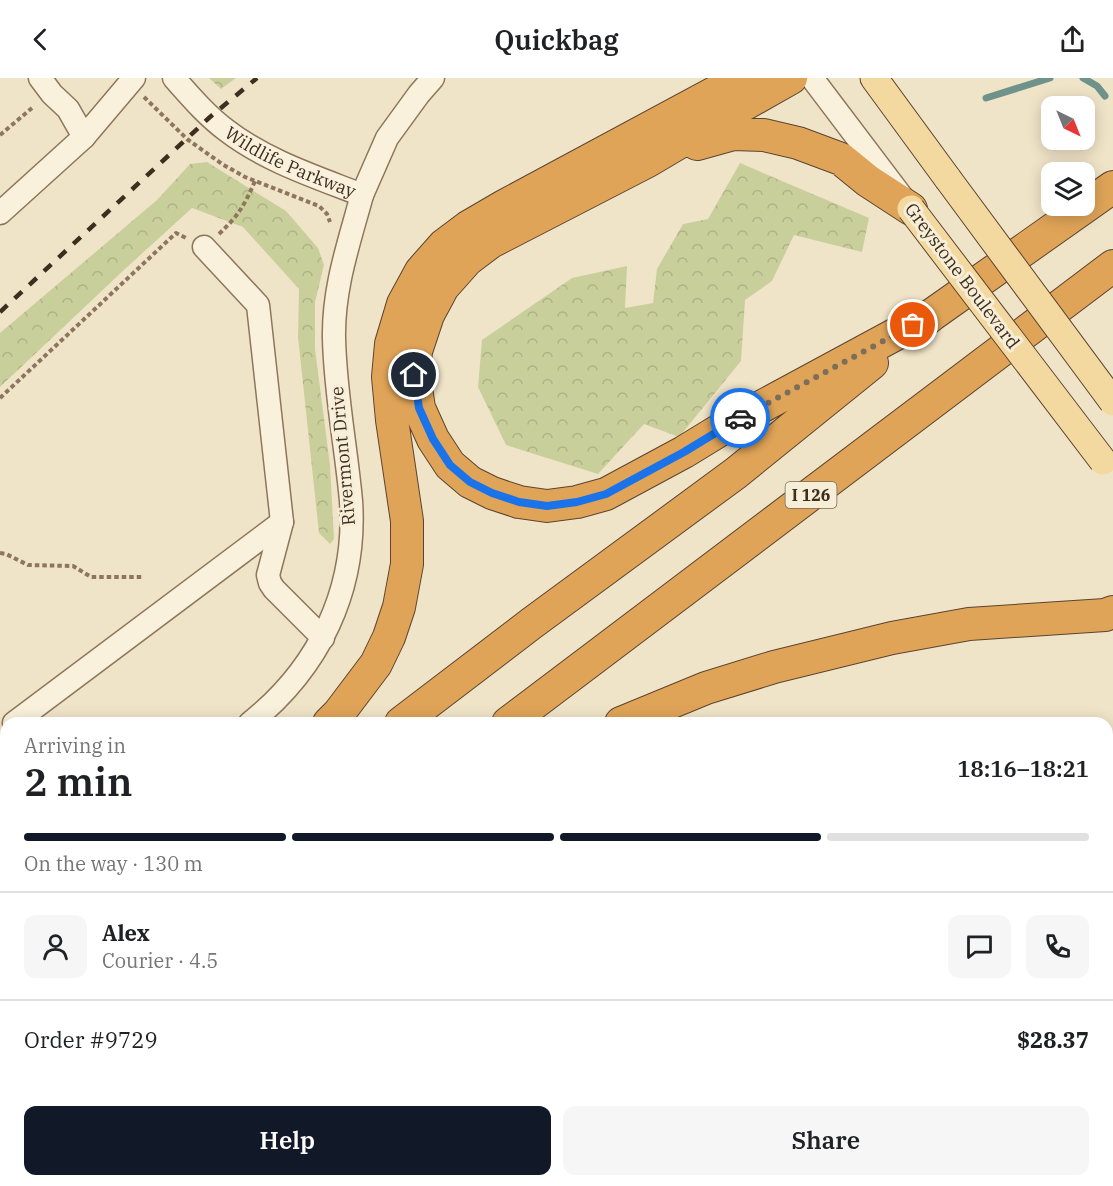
<!DOCTYPE html>
<meta charset="utf-8">
<style>
:root{--surface:#fff;--page:#f6f6f6;--text:#202124;--muted:#757577;--line:#e0e0e0;--accent:#111827}
body{margin:0;font-family:"IBM Plex Serif",serif;background:var(--page);color:var(--text);height:100vh;display:flex;flex-direction:column;font-size:22px;white-space:nowrap}
*{box-sizing:border-box;margin:0}
p{font-size:20px;color:var(--muted)}
.icon{flex:none;width:33px;height:33px;fill:none;stroke:currentColor;stroke-width:2;stroke-linecap:round;stroke-linejoin:round}
.map{position:relative;flex:1;overflow:hidden}
.drawer{position:absolute;left:0px;top:639px;width:1113px;height:470px;display:flex;flex-direction:column;background:var(--surface);border-radius:18px 18px 0 0;box-shadow:0 3px 15px #0003}
.drawer>*{flex:none}
.needle{width:39px;rotate:137deg}
.tools{position:absolute;left:1041px;top:18px;display:grid;gap:12px}
.tools a{display:grid;place-items:center;width:54px;height:54px;border-radius:12px;background:var(--surface);box-shadow:0 3px 15px #0003;font-size:30px}
.pin{position:absolute;display:grid;place-items:center;width:51px;height:51px;color:#fff;margin:-26px;border:3px solid #fff;border-radius:50%;box-shadow:0 2px 6px #0007}
.courier{position:absolute;display:grid;place-items:center;width:60px;height:60px;margin:-30px;border:4px solid #1a73e8;border-radius:50%;background:#fff;color:#222;box-shadow:0 2px 8px #0007}
.overview em{font-style:normal;font-weight:600}
.overview div{display:flex;flex-direction:column-reverse}
.overview{display:flex;align-items:center;justify-content:space-between;height:102px;padding:0 24px}
h1{font-size:39px;font-weight:600;line-height:45px}
.bar{display:grid;grid-template-columns:repeat(4,1fr);gap:9px 6px;align-content:center;height:72px;padding:0 24px}
.bar i{height:8px;border-radius:4px;background:var(--line)}
.bar .on{background:var(--accent)}
.bar p{grid-column:span 4}
.line{display:flex;align-items:center;gap:15px;padding:0 24px;border-top:2px solid var(--line)}
.line div{flex:1}
.round{display:grid;place-items:center;flex:none;width:63px;height:63px;border-radius:12px;background:var(--page)}
.button{display:flex;gap:12px;margin-top:auto;padding:12px 24px}
.button a{flex:1;height:69px;border-radius:12px;background:var(--accent);color:#fff;font-size:24px;font-weight:600;line-height:69px;text-align:center}
.button a+a{background:var(--page);color:var(--text)}
header{display:flex;justify-content:space-between;align-items:center;height:78px;padding:0 24px;background:var(--surface);font-size:27px;font-weight:600}
.map>svg:first-child{display:block}
.forest{fill:url(#forest-crowns)}
.lines{fill:none;stroke-linecap:round;stroke-linejoin:round}
.stream{stroke:#6f938a;stroke-width:7}
.minor-casing{stroke:#8d765c;stroke-width:25}
.major-casing{stroke:#5b4430;stroke-width:29}
.highway-casing{stroke:#5b4430;stroke-width:34}
.path{stroke:#8d765c;stroke-width:4;stroke-dasharray:4.5 3;stroke-linecap:butt}
.minor{stroke:#faf1dc;stroke-width:22}
.major{stroke:#f3d9a0;stroke-width:27}
.highway{stroke:#e0a458;stroke-width:32}
.rail{stroke:#3d2e20;stroke-width:4.5;stroke-dasharray:10 10;stroke-linecap:butt}
.major-bridge-casing{stroke:#5b4430;stroke-width:29;stroke-linecap:butt}
.major-bridge{stroke:#f3d9a0;stroke-width:27}
.done{stroke:#7c6e5b;stroke-width:6;stroke-dasharray:0 10.8}
.route{stroke:#1a73e8;stroke-width:8}
.labels{text-anchor:middle;stroke-width:6;stroke-linejoin:round;paint-order:stroke}
.shield{fill:#f7eed8;stroke:#756857;stroke-width:1.5}
.shield-label{font-size:16px;font-weight:bold;fill:#3d2e20}
.street-label{font-size:18px;fill:#3d2e20;stroke:#f7eed8}
</style>
<header><svg class="icon" aria-label="back" viewBox="0 0 24 24"><path d="M15 5l-7 7 7 7"/></svg>Quickbag<svg class="icon" aria-label="share" viewBox="0 0 24 24"><path d="M12 15V3M7 8l5-5 5 5M5 13v7h14v-7"/></svg></header>
<div class="map">
<svg width="1113" height="1108" viewBox="0 0 1113 1108">
<defs>
<pattern id="forest-crowns" width="20" height="18" patternUnits="userSpaceOnUse" patternTransform="scale(1.5)"><rect width="20" height="18" fill="#c9cf9b"/><path d="M2 6a3 3 0 1 1 6 0M12 15a3 3 0 1 1 6 0" fill="none" stroke="#aeb285"/></pattern>
</defs>
<rect width="100%" height="100%" fill="#f0e4c8"/>
<path class="forest" d="M 209,0 L 236,0 L 221,11 Z
M 207,84 L 286,133 L 318,170 L 324,187 L 315,224 L 315,271 L 330,387 L 334,461 L 330,466 L 319,455 L 298,259 L 299,211 L 243,149 L 192,130 L 125,191 L 0,309 L 0,255 L 157,122 L 190,86 Z
M 740,85 L 869,140 L 862,174 L 794,157 L 772,203 L 745,222 L 741,283 L 679,359 L 644,346 L 598,396 L 506,367 L 478,309 L 482,262 L 572,200 L 627,188 L 625,230 L 653,225 L 657,191 L 683,146 L 708,141 Z
M 6,1100 L 6,1102 L 139,1103 L 144,1108 L 0,1108 L 0,1104 Z"/>
<g class="lines">
<path class="stream" d="M 1083,0 L 1097,8 L 1105,18
M 986,20 L 1050,0"/>
<g class="minor-casing">
<g id="minor">
<path d="M 40,0 L 52,16 L 68,31 L 84,59"/>
<path id="s1" d="M 174,0 C 190,18 206,37 226,52 C 266,83 316,99 362,117 L 387,60 L 419,16 L 433,0"/>
<path d="M 812,0 L 902,119"/>
<path d="M 0,135 L 84,59 L 134,0"/>
<path d="M 204,169 L 258,227 L 282,444 L 268,497 L 270,505 L 274,511 L 323,560"/>
<path d="M 14,645 L 282,444"/>
<path d="M 250,645 C 319,590 357,512 351,423 C 346,368 335,314 334,260 C 333,210 349,165 362,117"/>
<path d="M 1107,802 L 1113,799"/>
<path d="M 0,840 L 6,835"/>
<path d="M 193,1102 L 195,1108"/>
<path d="M 489,1102 L 498,1108"/>
<path d="M 722,1102 L 727,1108"/>
<path d="M 1080,1102 L 1084,1108"/>
<path d="M 404,1108 L 412,1102"/>
</g>
</g>
<g class="major-casing">
<path id="major" d="M 874,0 L 948,101"/>
</g>
<g class="highway-casing">
<path id="highway" d="M 791,0 L 729,35 L 648,83 L 491,164 L 467,182 L 443,209 L 428,237 L 416,273 L 414,297 L 419,330 L 433,361 L 450,387 L 470,404 L 492,415 L 519,424 L 547,428 L 577,424 L 606,416 L 684,374 L 733,344 L 933,236
M 697,66 L 733,56 L 764,57 L 798,65 L 841,81 L 868,103 L 911,131
M 918,248 L 933,236 L 1113,109
M 329,645 L 339,635 L 376,586 L 389,559 L 399,529 L 407,486 L 407,443 L 392,342 L 388,299 L 391,266 L 403,226 L 421,193 L 444,167 L 468,149 L 504,128 L 742,0
M 401,645 L 532,545 L 736,395 L 872,285
M 508,645 L 1113,188
M 621,645 L 706,610 L 774,589 L 892,560 L 969,546 L 1105,537 L 1113,534
M 0,937 L 6,931
M 0,1031 L 6,1027"/>
</g>
<path class="path" d="M 144,19 L 187,61 L 222,86 L 245,99 L 319,128 L 327,136 L 330,144
M 0,57 L 32,30
M 219,156 C 239,137 244,128 255,103
M 0,320 L 176,155 L 186,160
M 0,475 L 6,476 L 28,487 L 73,488 L 91,499 L 144,499"/>
<use href="#minor" class="minor"/>
<use href="#major" class="major"/>
<use href="#highway" class="highway"/>
<path class="rail" d="M 0,234 L 210,39 L 257,0"/>
<g class="major-bridge-casing">
<path id="major-bridge" d="M 948,101 L 1113,324
M 911,131 L 1103,383"/>
</g>
<use href="#major-bridge" class="major-bridge"/>
</g>
<g class="lines">
<path class="done" d="M 740,340 L 913,247"/>
<path class="route" d="M 414,297 L 419,330 L 433,361 L 450,387 L 470,404 L 492,415 L 519,424 L 547,428 L 577,424 L 606,416 L 684,374 L 740,340"/>
</g>
<g class="labels">
<rect class="shield" x="785.5" y="404" width="51" height="26" rx="4.5"/>
<g class="shield-label">
<text x="811" y="423">I 126</text>
</g>
<g class="street-label">
<text dy="6" stroke="none"><textPath href="#s1" startOffset="146">Wildlife Parkway</textPath></text>
<text transform="translate(962 198) rotate(53)" y="6">Greystone Boulevard</text>
<text transform="translate(343 378) rotate(-95)" y="6">Rivermont Drive</text>
</g>
</g>
</svg>
<div class="tools">
<a><svg class="needle" viewBox="-14 -14 28 28"><path d="M0-13l5 13h-10z" fill="#e53935"/><path d="M0 13l5-13h-10z" fill="#757577"/></svg></a>
<a><svg class="icon" aria-label="layers" viewBox="0 0 24 24"><path d="M12 4l9 5-9 5-9-5zM3 14l9 5 9-5"/></svg></a>
</div>
<div class="pin" style="left:913px;top:247px;background:#ea580c"><svg class="icon" aria-label="bag" viewBox="0 0 24 24"><path d="M5 8h14l-1 12H6zM9 8a3 3 0 0 1 6 0"/></svg></div>
<div class="pin" style="left:414px;top:297px;background:#1f2937"><svg class="icon" aria-label="home" viewBox="0 0 24 24"><path d="M3 11l9-7 9 7M6 9v11h12V9"/></svg></div>
<div class="courier" style="left:740px;top:340px"><svg class="icon" aria-label="car" viewBox="0 0 24 24"><path d="M5 17H2v-5l4-1 3-4h7l3 4 3 1v5h-3M9 17h6M6 11h13"/><circle cx="7" cy="17" r="2"/><circle cx="17" cy="17" r="2"/></svg></div>
<section class="drawer">
<div class="overview"><div><h1>2 min</h1><p>Arriving in</p></div><em>18:16–18:21</em></div>
<div class="bar"><i class="on"></i><i class="on"></i><i class="on"></i><i></i><p>On the way · 130 m</p></div>
<div class="line" style="height:108px"><a class="round"><svg class="icon" aria-label="person" viewBox="0 0 24 24"><circle cx="12" cy="8" r="4"/><path d="M4 21q1-7 8-7t8 7"/></svg></a><div><b>Alex</b><p>Courier · 4.5</p></div><a class="round"><svg class="icon" aria-label="chat" viewBox="0 0 24 24"><path d="M4 5h16v11H9l-5 4z"/></svg></a><a class="round"><svg class="icon" aria-label="phone" viewBox="0 0 24 24"><path d="M5 4h4l2 5-3 2q2 4 5 5l2-3 5 2v4C11 20 4 13 5 4z"/></svg></a></div>
<div class="line" style="height:78px"><div>Order #9729</div><b>$28.37</b></div>
<div class="button"><a>Help</a><a>Share</a></div>
</section>
</div>
